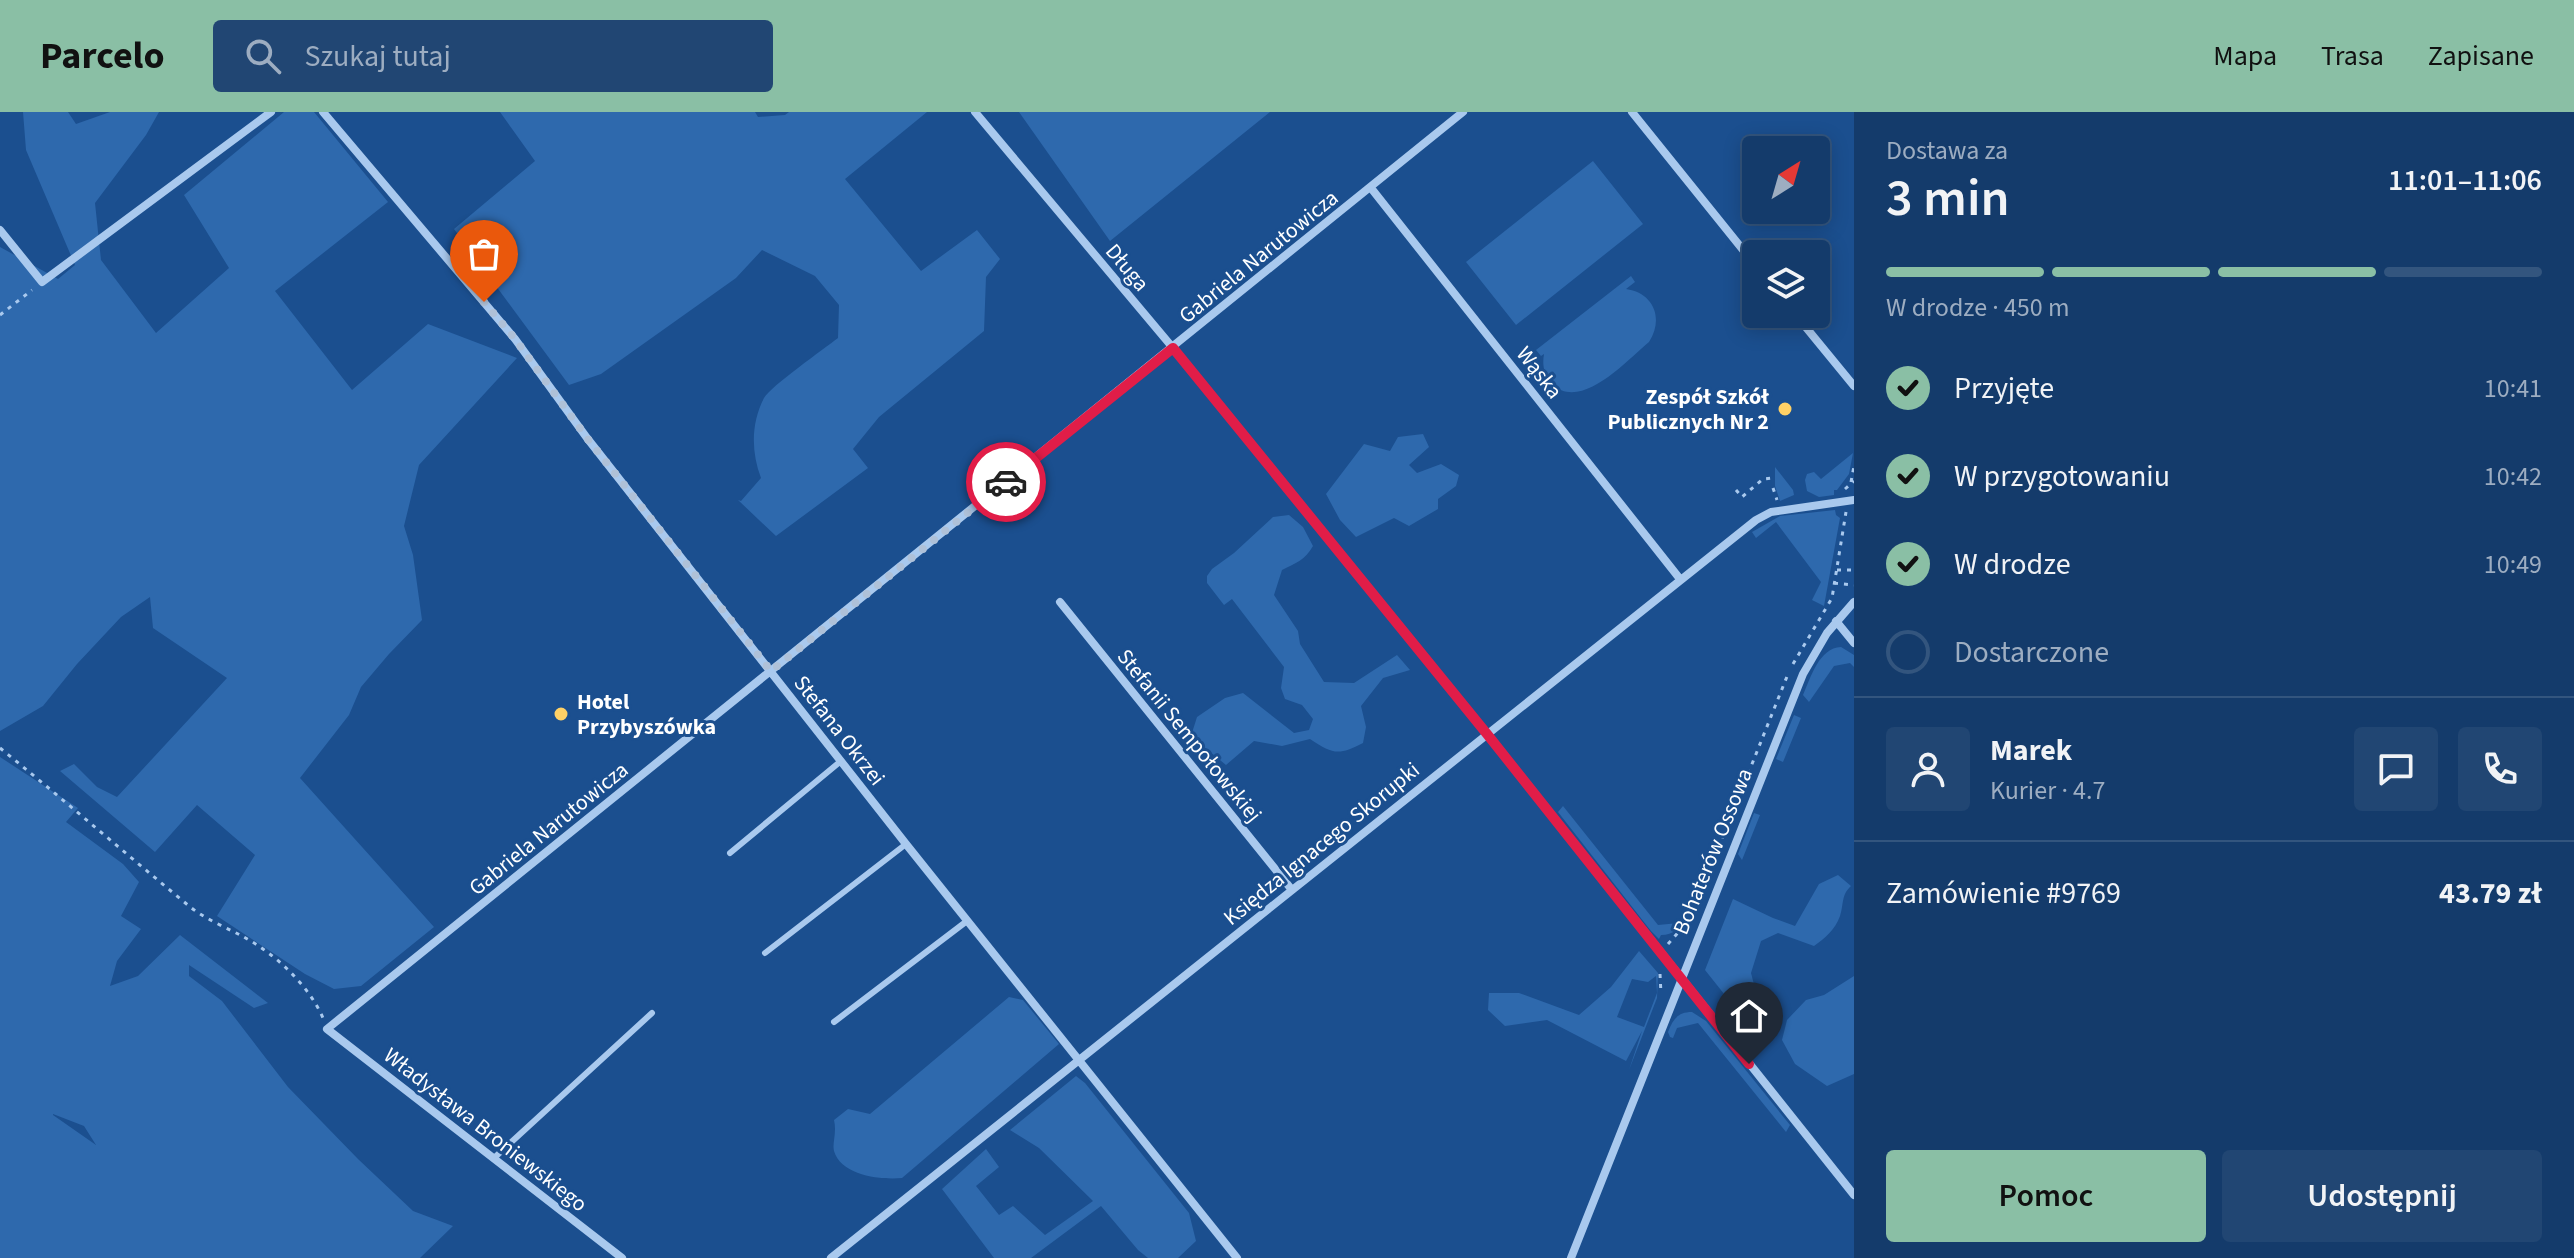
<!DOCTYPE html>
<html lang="pl">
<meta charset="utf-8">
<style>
:root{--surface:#143b6b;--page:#214673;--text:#f1f3f6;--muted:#9dadc1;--line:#33557e;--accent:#8abfa5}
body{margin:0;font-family:"Source Sans 3",sans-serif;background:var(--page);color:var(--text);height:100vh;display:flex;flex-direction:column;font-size:30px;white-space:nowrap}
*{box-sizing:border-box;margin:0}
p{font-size:26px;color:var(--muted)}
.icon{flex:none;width:44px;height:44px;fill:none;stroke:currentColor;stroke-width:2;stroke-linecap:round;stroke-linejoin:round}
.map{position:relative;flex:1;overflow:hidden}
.details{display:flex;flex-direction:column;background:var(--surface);width:720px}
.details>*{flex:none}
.needle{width:52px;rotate:37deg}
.fabs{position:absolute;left:1742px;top:24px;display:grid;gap:16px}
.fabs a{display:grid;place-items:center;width:88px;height:88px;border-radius:8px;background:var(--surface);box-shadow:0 4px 20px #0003,0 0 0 2px var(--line);font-size:40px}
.pin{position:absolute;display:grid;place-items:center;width:68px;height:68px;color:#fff;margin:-82px -34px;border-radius:50% 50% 50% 0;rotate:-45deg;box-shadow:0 0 8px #0007}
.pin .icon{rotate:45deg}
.courier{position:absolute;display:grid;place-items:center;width:80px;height:80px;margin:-40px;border:6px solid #e11d48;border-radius:50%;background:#fff;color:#222;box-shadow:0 2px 10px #0007}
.head em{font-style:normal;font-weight:600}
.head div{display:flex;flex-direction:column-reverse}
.head{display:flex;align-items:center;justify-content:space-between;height:136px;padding:0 32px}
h1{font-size:52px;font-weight:600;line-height:60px}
.bar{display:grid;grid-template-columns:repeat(4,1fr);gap:12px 8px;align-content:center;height:96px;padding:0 32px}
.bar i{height:10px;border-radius:6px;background:var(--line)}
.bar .selected{background:var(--accent)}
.bar p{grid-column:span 4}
.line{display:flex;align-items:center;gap:20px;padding:0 32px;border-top:2px solid var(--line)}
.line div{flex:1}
.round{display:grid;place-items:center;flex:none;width:84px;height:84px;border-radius:8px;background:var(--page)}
ol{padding:0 32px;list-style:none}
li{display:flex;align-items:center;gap:24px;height:88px}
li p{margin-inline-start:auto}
li .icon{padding:8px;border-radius:50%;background:var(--accent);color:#111;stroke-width:4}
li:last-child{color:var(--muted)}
li i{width:44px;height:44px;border:4px solid var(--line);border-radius:50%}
.button{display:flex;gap:16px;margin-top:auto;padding:16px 32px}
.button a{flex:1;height:92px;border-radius:8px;background:var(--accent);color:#111;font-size:32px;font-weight:600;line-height:92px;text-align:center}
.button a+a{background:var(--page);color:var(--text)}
header{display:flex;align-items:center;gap:48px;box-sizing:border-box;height:112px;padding:0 40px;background:var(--accent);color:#111}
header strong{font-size:38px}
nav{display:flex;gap:44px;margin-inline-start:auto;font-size:28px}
.search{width:560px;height:72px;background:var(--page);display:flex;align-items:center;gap:20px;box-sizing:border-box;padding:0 28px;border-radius:8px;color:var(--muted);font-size:30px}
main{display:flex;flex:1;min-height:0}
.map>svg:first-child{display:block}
.green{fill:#2e69ad;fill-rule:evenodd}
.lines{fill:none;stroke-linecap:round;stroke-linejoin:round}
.path{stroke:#a9c9ee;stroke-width:3;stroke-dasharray:4 6;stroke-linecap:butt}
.service{stroke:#a9c9ee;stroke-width:6}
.minor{stroke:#a9c9ee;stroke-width:8}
.done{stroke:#afc1d8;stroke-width:8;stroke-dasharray:0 14.4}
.route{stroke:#e11d48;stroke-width:10}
.poi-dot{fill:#ffd166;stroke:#1b4f8f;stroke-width:3}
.labels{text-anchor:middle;stroke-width:6;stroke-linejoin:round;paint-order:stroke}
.street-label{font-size:22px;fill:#fff;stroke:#1b4f8f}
.poi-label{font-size:22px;font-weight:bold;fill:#fff;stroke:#1b4f8f;text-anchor:end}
</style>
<header>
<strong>Parcelo</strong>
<div class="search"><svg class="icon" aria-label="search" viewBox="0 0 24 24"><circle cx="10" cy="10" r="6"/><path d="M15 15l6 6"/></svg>Szukaj tutaj</div>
<nav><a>Mapa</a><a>Trasa</a><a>Zapisane</a></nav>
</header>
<main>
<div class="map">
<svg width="1854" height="1146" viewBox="0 0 1854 1146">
<rect width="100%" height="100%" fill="#1b4f8f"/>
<path class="green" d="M 23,0 L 68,0 L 76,12 L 110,0 L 159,0 L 146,23 L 95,91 L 101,148 L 156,221 L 229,156 L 184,83 L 284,0 L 314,0 L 388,90 L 275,179 L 352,278 L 428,212 L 517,246 L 419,353 L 404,414 L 413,443 L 422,508 L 389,542 L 361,575 L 349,603 L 300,666 L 434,815 L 361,874 L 334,877 L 305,862 L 217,804 L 255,743 L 197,693 L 155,740 L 60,659 L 74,652 L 97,675 L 117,685 L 227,566 L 153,516 L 150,485 L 121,505 L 77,552 L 43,594 L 0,619 L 0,135 L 58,167 L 75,153 L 26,38 Z
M 500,0 L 755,0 L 758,5 L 785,3 L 789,0 L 927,0 L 845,67 L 921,159 L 977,118 L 1000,147 L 986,165 L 984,219 L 879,305 L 853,337 L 868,356 L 776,424 L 738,388 L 741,389 L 761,366 C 751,340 751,311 764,286 C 771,274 824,237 838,226 L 839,193 L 815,164 L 762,138 L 736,166 L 601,262 L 569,273 L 454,117 L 535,49 Z
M 1019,0 L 1270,0 L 1110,129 Z
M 1593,49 L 1643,112 L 1516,213 L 1466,150 Z
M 1631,164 L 1635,170 L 1626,177 C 1654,181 1664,207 1649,230 C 1626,249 1581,300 1552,272 C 1544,264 1542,253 1544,242 L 1541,244 L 1536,238 Z
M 1423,322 L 1429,335 L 1409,353 L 1417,361 L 1441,352 L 1459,363 L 1456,374 L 1438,387 L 1438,397 L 1409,414 L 1394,406 L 1356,425 L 1340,408 L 1326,382 L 1364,332 L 1390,339 L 1398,325 Z
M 1853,341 L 1849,362 L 1837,378 L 1834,378 L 1834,383 L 1819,385 L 1807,379 L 1805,368 L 1807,362 L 1814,360 L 1821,367 Z
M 1775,355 L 1793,378 L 1794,383 L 1780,389 L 1775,374 Z
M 1835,398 L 1836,403 L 1840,406 L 1824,494 L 1812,488 L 1821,470 L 1776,410 L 1756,426 L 1752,420 L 1780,404 Z
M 1289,403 L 1303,415 L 1313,434 C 1305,448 1296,451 1282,458 L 1274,483 L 1298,519 L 1300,532 L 1324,570 L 1354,571 L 1397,543 L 1410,558 L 1383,566 L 1361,594 L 1366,615 L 1363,631 C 1338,644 1333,642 1310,627 L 1282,634 L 1254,629 L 1226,653 L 1191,624 L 1197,605 L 1225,586 L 1243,581 L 1294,621 L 1309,618 L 1313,607 L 1302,593 L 1285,587 L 1281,576 L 1284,555 L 1232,487 L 1224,493 L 1207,471 L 1207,464 L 1212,457 L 1234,441 L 1273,405 Z
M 1841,535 L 1854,543 L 1854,555 L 1850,551 L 1834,554 L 1809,590 L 1803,583 C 1811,565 1819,536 1841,535 Z
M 1794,603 L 1801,606 L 1783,650 L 1776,647 Z
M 0,645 L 78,696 L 66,710 L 123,752 L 139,770 L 121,804 L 141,817 L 117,849 L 110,874 L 138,864 L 180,823 L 268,891 L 254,896 L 189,853 L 189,864 L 222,889 L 288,975 L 358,1047 L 413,1099 L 453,1114 L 420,1146 L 0,1146 ZM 53,1002 L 84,1014 L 96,1033 L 53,1003 Z
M 1563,694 L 1658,813 L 1679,811 L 1687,805 C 1679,816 1674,823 1661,823 L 1659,827 L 1651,819 L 1558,700 Z
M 1754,701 L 1760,703 L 1742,748 L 1738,742 Z
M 1838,763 L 1851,774 C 1841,783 1844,792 1840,804 C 1835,818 1825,826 1814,834 L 1778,821 L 1761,829 L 1751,861 L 1756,880 L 1754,892 L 1740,902 L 1705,858 L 1733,787 L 1773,806 L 1795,814 L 1819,772 Z
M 1639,839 L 1658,861 L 1657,886 L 1629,958 L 1642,919 L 1626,949 L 1547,908 L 1505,914 L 1488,898 L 1489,881 L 1519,881 L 1579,903 L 1611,875 ZM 1656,864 L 1657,881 L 1644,915 L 1617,905 L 1632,867 L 1648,870 Z
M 1854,864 L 1854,962 L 1827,974 L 1795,952 L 1782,928 L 1787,908 L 1806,888 L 1824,883 Z
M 1009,885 L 1023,888 L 1059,932 L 902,1066 C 882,1068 841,1064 834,1039 C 832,1031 837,1021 834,1008 L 848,997 L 870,1002 Z
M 1692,900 L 1706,909 L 1790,1013 L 1786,1020 L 1698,911 L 1677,916 L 1673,926 L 1670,925 L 1668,920 C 1673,907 1678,900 1692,900 Z
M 1076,964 L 1085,971 L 1189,1101 L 1196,1129 L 1178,1146 L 1148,1146 L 1138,1138 L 1101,1094 L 1031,1146 L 994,1146 L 942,1077 L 986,1037 L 999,1055 L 976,1074 L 999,1103 L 1013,1094 L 1045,1123 L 1093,1089 L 1039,1036 L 1010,1018 Z"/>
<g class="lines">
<path class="path" d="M 0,203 L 32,178
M 1851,370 L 1854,354
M 1773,376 L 1777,388
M 1845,377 L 1854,369
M 1736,378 L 1742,385 L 1763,367 L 1772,366
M 1837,458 L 1854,458
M 1834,471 L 1854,473
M 1793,552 L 1832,486 L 1846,400
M 0,636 C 64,688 126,742 189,794 C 205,807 225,815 242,824 C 274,841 308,872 323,906
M 1668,832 L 1690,807 L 1788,562
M 1660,862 L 1661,882"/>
<path class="service" d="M 730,741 L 841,649
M 765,841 L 906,732
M 834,910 L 967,809
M 494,1046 L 652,901"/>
<path class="minor" d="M 323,0 L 515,227 L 587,326 L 906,732 L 1237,1146
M 975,0 L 1173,236 L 1487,622 L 1854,1083
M 1632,0 L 1756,154
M 1371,76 L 1680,467
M 0,118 L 42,170 L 271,0
M 1795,202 L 1854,274
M 1060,490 L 1292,778
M 1836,509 L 1854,531
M 622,1146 L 327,917 L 1463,0
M 831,1146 L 1756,408 L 1771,400 L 1854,388
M 1571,1146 L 1803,562 L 1827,521 L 1854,490"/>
</g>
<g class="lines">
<path class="done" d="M 484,190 L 515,227 L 587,326 L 771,559 L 1006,370"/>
<path class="route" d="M 1006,370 L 1173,236 L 1487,622 L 1749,952"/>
</g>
<g class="poi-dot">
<circle cx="1785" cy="297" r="8"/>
<circle cx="561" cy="602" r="8"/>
</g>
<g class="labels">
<g class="street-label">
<text transform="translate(1258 144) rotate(-39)" y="8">Gabriela Narutowicza</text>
<text transform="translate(1128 155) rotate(50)" y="8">Długa</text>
<text transform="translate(1540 260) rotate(52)" y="8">Wąska</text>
<text transform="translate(840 618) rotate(52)" y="8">Stefana Okrzei</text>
<text transform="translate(1190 623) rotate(51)" y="8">Stefanii Sempołowskiej</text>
<text transform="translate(548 716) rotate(-39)" y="8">Gabriela Narutowicza</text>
<text transform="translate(1321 731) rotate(-39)" y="8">Księdza Ignacego Skorupki</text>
<text transform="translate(1712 739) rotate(-68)" y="8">Bohaterów Ossowa</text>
<text transform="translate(486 1017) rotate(38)" y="8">Władysława Broniewskiego</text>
</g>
<g class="poi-label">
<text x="1769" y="292">Zespół Szkół<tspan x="1769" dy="25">Publicznych Nr 2</tspan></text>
<text x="577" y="597" text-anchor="start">Hotel<tspan x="577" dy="25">Przybyszówka</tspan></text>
</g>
</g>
</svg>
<div class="fabs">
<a><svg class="needle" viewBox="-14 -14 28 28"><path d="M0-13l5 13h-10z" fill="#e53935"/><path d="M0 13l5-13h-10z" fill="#9dadc1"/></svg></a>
<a><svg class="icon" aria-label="layers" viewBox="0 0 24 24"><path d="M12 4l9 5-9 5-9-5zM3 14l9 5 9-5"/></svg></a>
</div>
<div class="pin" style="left:484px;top:190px;background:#ea580c"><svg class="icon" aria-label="bag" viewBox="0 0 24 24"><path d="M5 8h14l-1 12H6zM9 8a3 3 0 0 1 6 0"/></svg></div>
<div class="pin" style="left:1749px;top:952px;background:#1f2937"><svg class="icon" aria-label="home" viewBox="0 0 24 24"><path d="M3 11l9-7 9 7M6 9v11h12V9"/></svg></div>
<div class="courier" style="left:1006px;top:370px"><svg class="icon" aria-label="car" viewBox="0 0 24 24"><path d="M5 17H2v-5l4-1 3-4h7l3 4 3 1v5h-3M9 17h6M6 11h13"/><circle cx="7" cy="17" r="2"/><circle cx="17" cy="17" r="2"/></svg></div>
</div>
<section class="details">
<div class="head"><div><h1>3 min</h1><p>Dostawa za</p></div><em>11:01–11:06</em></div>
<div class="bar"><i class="selected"></i><i class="selected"></i><i class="selected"></i><i></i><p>W drodze · 450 m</p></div>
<ol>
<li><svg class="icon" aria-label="check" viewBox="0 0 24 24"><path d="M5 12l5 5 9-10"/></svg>Przyjęte<p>10:41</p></li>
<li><svg class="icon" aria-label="check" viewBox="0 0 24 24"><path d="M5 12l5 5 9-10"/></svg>W przygotowaniu<p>10:42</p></li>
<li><svg class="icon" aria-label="check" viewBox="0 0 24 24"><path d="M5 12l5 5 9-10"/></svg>W drodze<p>10:49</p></li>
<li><i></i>Dostarczone</li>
</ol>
<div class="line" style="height:144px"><a class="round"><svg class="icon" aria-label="person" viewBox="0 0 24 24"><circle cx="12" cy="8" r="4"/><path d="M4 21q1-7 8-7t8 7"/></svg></a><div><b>Marek</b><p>Kurier · 4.7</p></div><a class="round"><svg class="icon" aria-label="chat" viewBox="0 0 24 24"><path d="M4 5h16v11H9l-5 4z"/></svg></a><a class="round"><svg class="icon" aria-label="phone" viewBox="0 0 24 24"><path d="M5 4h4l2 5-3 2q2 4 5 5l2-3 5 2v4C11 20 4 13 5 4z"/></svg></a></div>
<div class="line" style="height:104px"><div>Zamówienie #9769</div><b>43.79 zł</b></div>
<div class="button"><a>Pomoc</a><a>Udostępnij</a></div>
</section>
</main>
